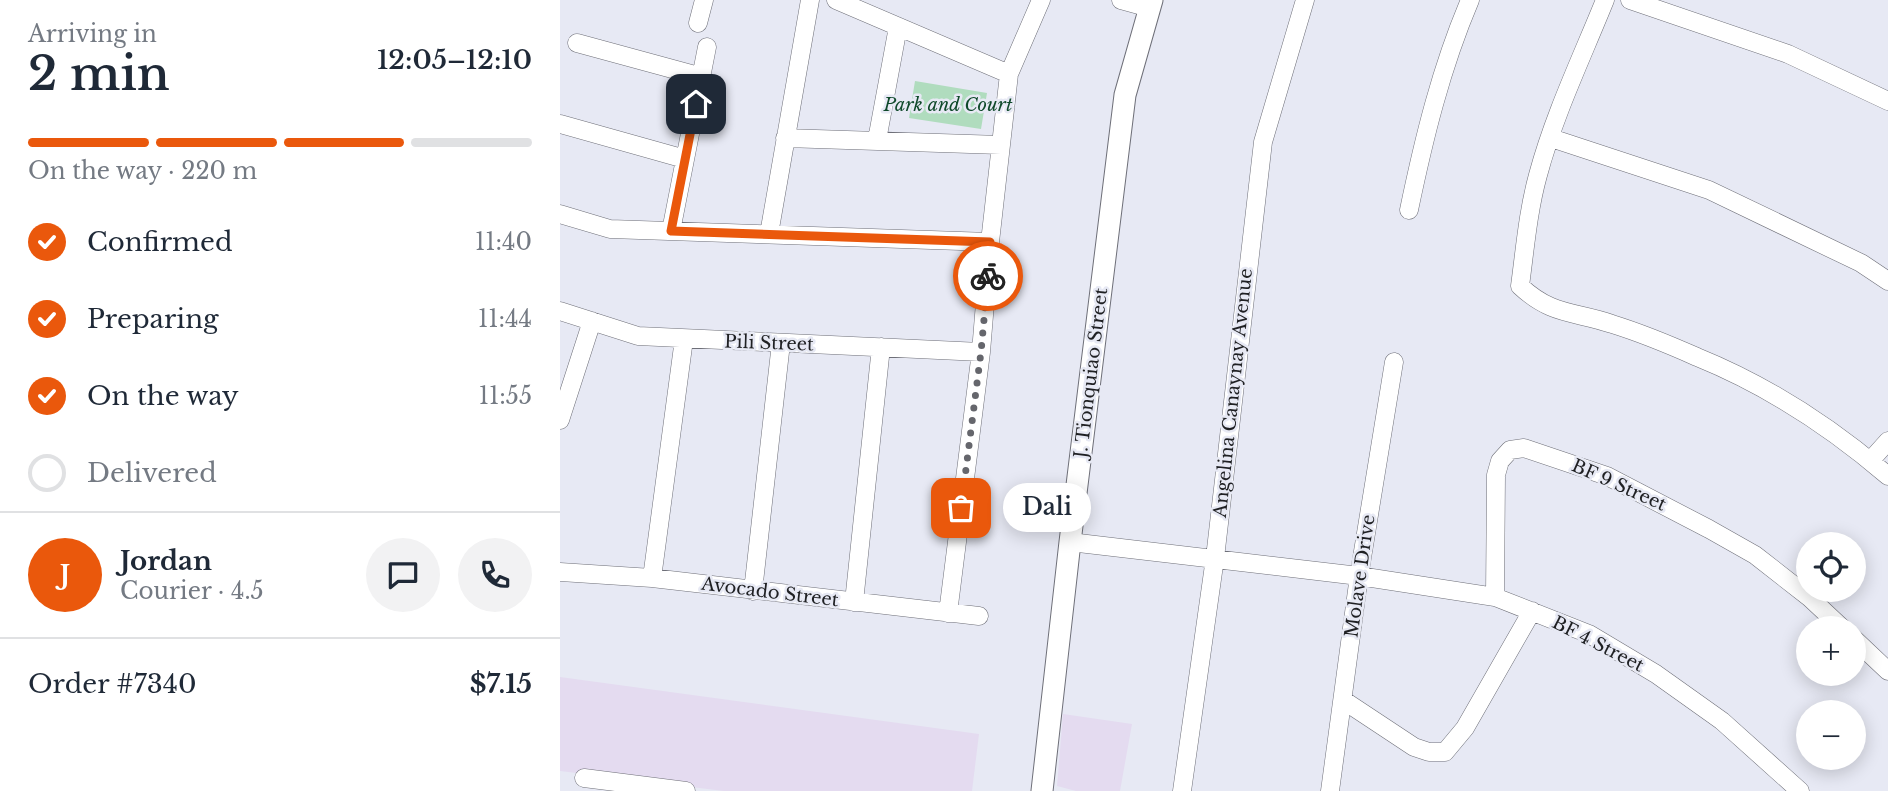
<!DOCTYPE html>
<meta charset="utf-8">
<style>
:root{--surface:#fff;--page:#f2f2f3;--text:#1f2937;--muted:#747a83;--line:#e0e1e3;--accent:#ea580c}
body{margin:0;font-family:"Libre Baskerville",serif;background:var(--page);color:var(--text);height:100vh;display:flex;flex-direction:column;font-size:26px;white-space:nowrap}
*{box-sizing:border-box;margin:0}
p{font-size:23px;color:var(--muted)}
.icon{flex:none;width:38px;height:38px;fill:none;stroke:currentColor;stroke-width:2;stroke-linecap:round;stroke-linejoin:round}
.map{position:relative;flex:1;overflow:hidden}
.panel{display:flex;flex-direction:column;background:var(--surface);width:560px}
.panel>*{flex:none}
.tools{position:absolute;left:1236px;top:532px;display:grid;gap:14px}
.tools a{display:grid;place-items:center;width:70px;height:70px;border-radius:50%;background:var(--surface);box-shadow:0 4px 18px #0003;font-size:35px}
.pin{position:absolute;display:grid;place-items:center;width:60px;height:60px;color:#fff;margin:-30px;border-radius:14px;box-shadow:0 4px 10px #0006}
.courier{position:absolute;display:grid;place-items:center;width:70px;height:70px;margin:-35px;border:5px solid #ea580c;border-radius:50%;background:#fff;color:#222;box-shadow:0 2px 9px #0007}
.bubble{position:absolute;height:49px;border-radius:24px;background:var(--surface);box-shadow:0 4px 18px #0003;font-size:23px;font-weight:600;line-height:49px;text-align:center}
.head em{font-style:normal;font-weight:600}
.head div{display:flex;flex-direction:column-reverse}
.head{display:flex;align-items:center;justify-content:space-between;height:119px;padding:0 28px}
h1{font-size:46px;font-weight:600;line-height:52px}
.bar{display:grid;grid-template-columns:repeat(4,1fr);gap:10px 7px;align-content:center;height:84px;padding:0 28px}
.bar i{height:9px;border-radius:5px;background:var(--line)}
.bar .on{background:var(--accent)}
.bar p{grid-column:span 4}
.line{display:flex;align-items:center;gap:18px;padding:0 28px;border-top:2px solid var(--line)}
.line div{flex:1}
.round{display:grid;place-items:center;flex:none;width:74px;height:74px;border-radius:37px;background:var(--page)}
ol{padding:0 28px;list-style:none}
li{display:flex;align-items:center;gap:21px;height:77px}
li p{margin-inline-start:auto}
li .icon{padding:7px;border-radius:50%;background:var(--accent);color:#fff;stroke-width:4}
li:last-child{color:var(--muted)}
li i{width:38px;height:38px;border:4px solid var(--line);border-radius:50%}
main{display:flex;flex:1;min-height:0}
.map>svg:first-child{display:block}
.industrial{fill:#e4dbf0}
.green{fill:#b0dcbe}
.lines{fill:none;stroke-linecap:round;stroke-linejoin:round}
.minor-casing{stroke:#6e6f78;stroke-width:19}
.major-casing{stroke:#6e6f78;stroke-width:23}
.minor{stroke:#fff;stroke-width:18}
.major{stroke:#fff;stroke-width:21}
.done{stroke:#65666c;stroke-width:7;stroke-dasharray:0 12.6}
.route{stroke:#ea580c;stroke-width:9}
.labels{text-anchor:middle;stroke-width:5;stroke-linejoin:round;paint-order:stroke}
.park-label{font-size:18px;font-style:italic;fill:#0f492a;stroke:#e7e9f4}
.street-label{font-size:18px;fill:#1f2023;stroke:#e7e9f4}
</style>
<main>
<section class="panel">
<div class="head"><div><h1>2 min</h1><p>Arriving in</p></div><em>12:05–12:10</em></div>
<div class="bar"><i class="on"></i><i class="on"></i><i class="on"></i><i></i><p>On the way · 220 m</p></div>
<ol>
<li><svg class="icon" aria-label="check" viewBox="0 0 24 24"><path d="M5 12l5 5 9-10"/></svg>Confirmed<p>11:40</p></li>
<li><svg class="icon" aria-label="check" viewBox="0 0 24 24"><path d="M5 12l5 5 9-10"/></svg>Preparing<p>11:44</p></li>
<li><svg class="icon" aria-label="check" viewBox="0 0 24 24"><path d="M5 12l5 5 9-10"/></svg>On the way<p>11:55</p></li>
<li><i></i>Delivered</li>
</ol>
<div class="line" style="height:126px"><b class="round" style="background:var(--accent);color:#fff">J</b><div><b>Jordan</b><p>Courier · 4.5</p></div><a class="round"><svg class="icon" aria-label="chat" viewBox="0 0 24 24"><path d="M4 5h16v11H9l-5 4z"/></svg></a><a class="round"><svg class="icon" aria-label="phone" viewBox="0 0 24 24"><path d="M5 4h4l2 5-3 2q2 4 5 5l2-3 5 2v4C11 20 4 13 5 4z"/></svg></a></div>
<div class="line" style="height:91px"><div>Order #7340</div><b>$7.15</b></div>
</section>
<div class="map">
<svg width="1328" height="791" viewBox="0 0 1328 791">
<rect width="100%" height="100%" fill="#e7e9f4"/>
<path class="industrial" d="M 0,677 L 419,734 L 412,791 L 164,791 L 0,771 Z
M 503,714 L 572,724 L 560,791 L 516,791 L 497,786 Z"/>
<path class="green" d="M 355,81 L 427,93 L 421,129 L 349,118 Z"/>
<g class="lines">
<g class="minor-casing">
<path id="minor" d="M 276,0 L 449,74
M 561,0 L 590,8
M 1045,0 C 1022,57 994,115 978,175 C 968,211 965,249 960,286 C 992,316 1014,311 1052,324 C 1081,333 1110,345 1137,357 C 1206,385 1272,428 1328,476
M 1070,0 L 1228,54 L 1328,101
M 138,23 L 144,0
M 17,43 L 142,77
M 0,124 L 125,159
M 225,138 L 441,145
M 991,138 L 1149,190 L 1301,263 L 1328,281
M 317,140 L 338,27
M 849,210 C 864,138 881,68 910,0
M 0,214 L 50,229 L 430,242
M 111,231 L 147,47
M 209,234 L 250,0
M 0,311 L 78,336 L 421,352
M 0,420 L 32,321
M 1310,461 L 1328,441
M 510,542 L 799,576 L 935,597 L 1029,634 L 1096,674 L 1162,721 L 1240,791
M 0,572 L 92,578 L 419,616
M 92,578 L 124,339
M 193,591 L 221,343
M 935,597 L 936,475 L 940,461 L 950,450 L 964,448 L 1047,476 L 1149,529 L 1195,555 L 1250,598 L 1282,628
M 294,602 L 321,347
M 388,613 L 421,352 L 430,242 L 449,74 L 481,0
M 1293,638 L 1328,671
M 783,700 L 854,747 L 869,752 L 885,752 L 905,728 L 972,611
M 24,778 L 126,791
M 622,791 L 655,558 L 703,142 L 745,0
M 770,791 L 799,576 L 834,362"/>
</g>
<g class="major-casing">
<path id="major" d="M 482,791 L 510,542 L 565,95 L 592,0"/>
</g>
<use href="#minor" class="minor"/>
<use href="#major" class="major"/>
</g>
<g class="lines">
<path class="done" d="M 401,508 L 421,352 L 428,276"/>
<path class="route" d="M 136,104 L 111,231 L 430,242 L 428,276"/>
</g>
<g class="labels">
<g class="park-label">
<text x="388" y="111">Park and Court</text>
</g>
<g class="street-label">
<text transform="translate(209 343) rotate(2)" y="6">Pili Street</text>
<text transform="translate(531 373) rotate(-83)" y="6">J. Tionquiao Street</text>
<text transform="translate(673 393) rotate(-84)" y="6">Angelina Canaynay Avenue</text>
<text transform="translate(1059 485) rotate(24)" y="6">BF 9 Street</text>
<text transform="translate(800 576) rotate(-82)" y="6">Molave Drive</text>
<text transform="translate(210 592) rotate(7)" y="6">Avocado Street</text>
<text transform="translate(1038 644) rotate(27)" y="6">BF 4 Street</text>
</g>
</g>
</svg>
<div class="tools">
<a><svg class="icon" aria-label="locate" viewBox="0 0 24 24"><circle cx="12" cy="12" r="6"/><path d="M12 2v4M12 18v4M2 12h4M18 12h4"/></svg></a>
<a>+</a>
<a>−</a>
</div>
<div class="pin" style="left:401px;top:508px;background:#ea580c"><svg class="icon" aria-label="bag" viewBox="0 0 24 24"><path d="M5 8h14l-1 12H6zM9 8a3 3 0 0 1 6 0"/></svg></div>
<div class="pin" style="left:136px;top:104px;background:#1f2937"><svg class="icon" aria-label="home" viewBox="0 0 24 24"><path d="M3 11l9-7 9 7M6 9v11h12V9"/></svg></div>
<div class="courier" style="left:428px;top:276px"><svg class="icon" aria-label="bike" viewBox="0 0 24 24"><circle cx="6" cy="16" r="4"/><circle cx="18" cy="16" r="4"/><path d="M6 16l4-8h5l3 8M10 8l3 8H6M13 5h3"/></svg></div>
<div class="bubble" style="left:443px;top:483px;width:88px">Dali</div>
</div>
</main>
